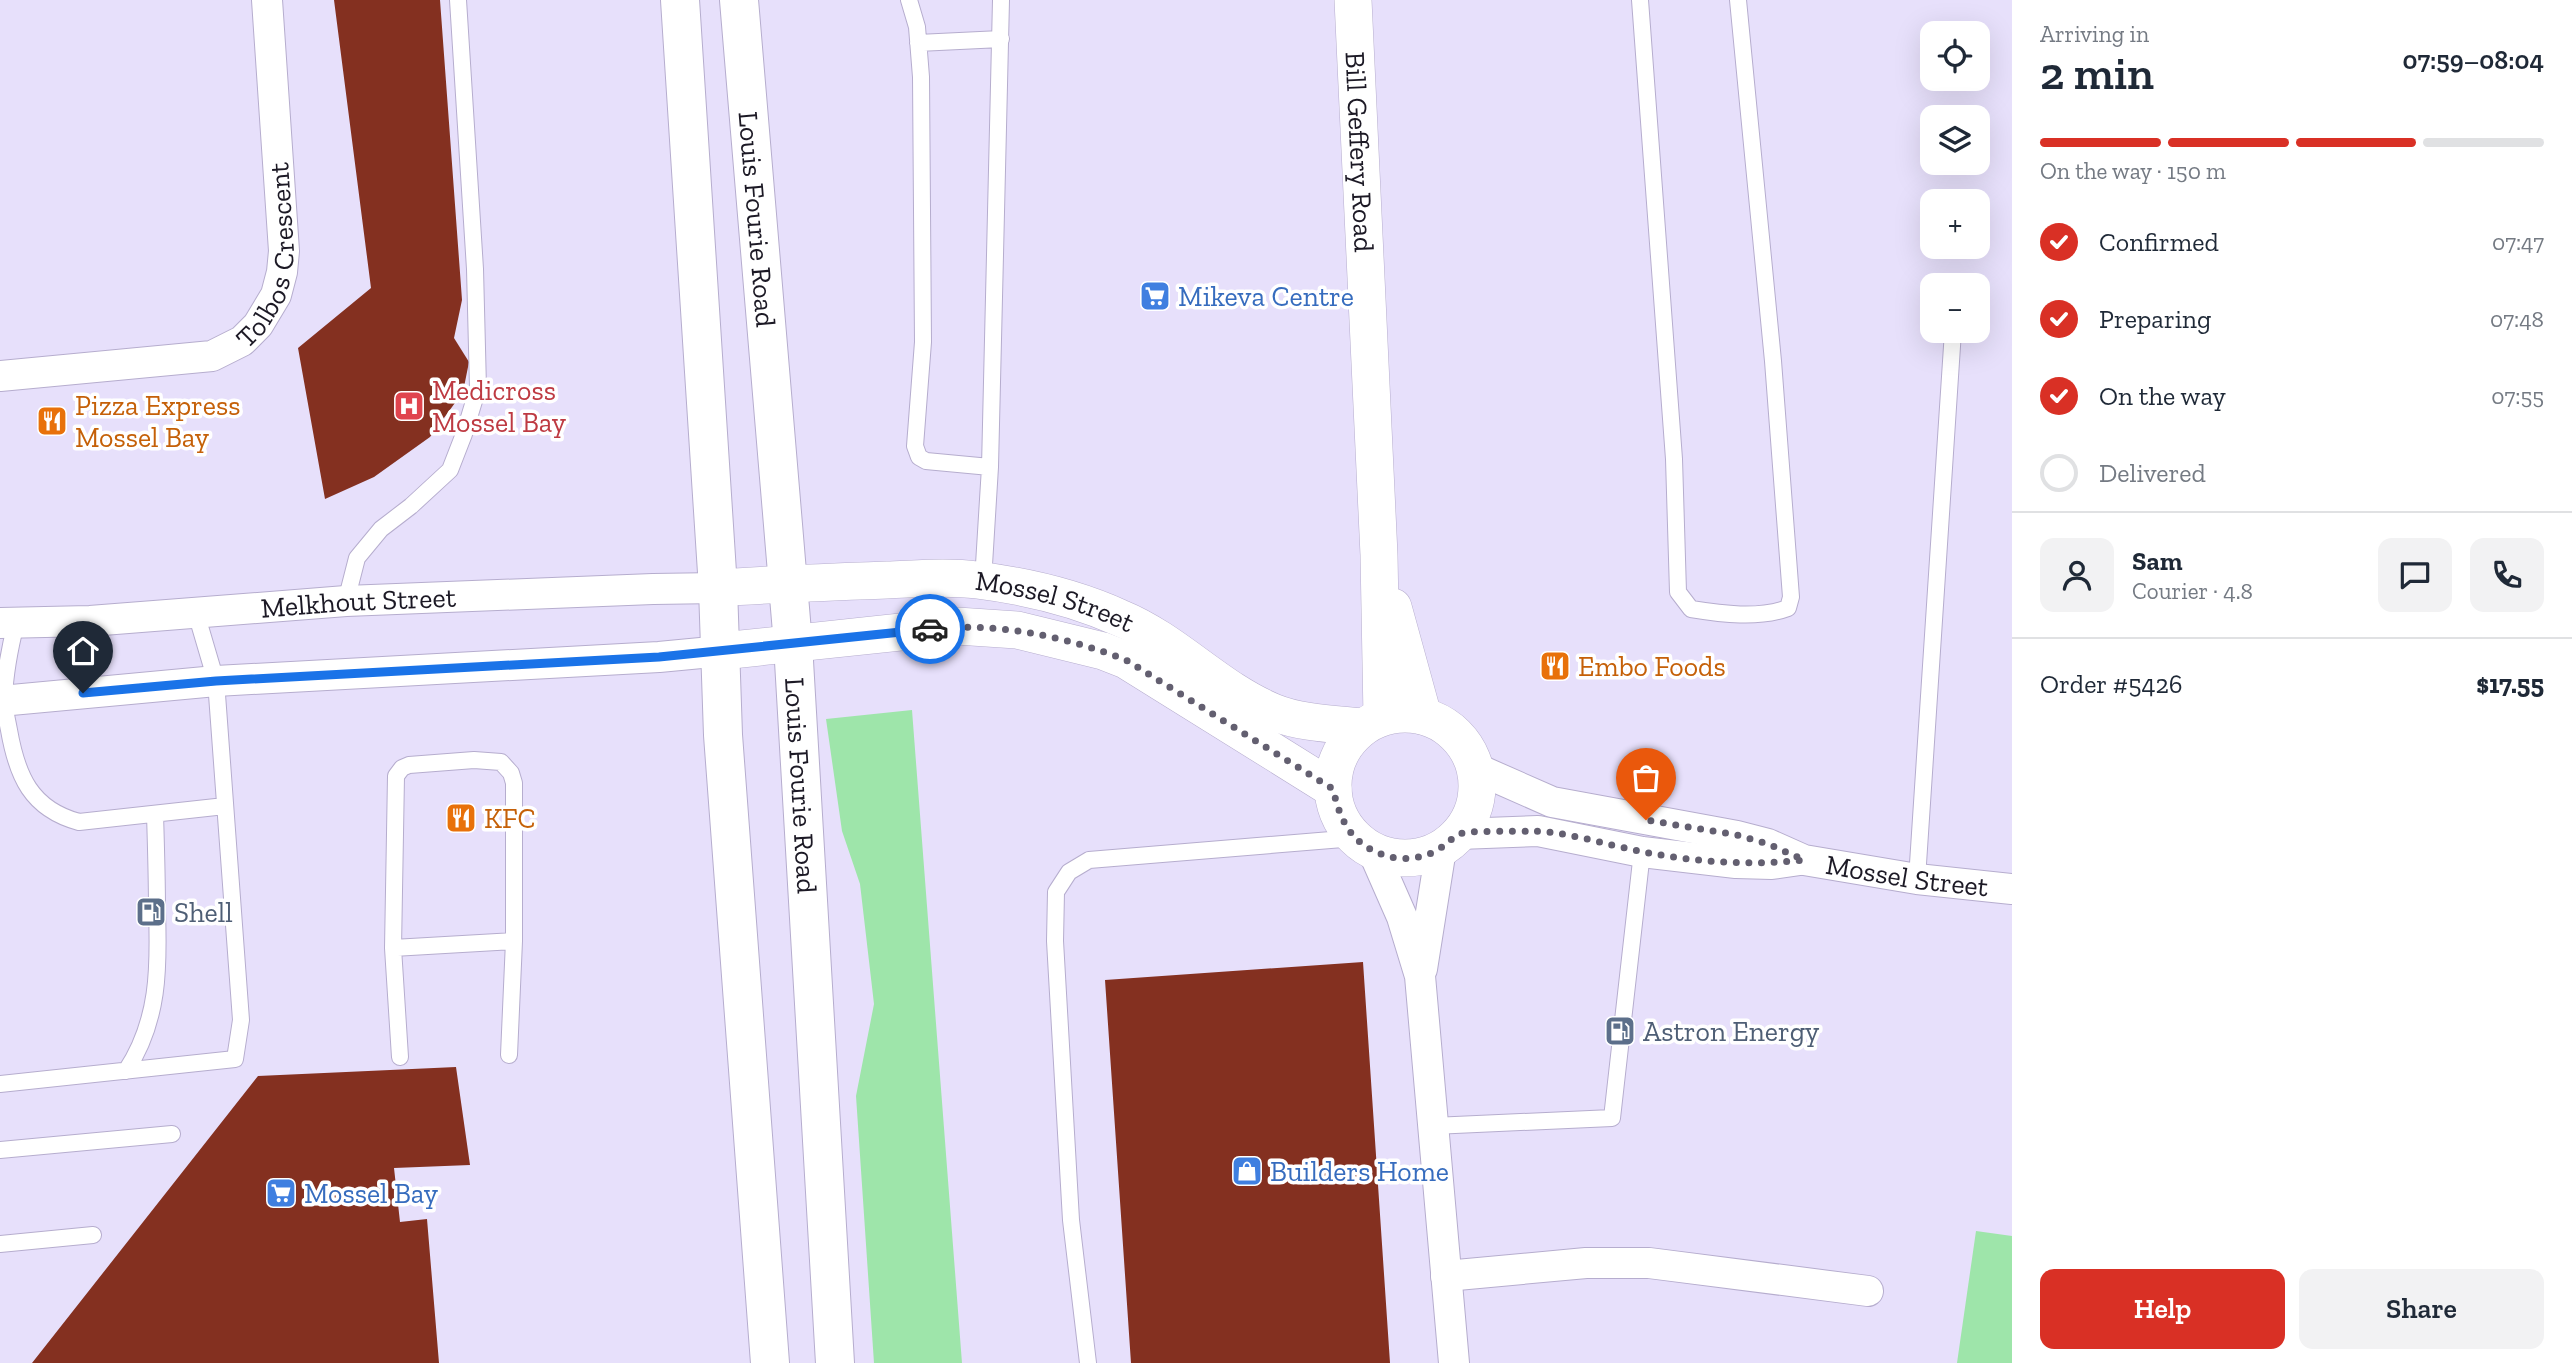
<!DOCTYPE html>
<meta charset="utf-8">
<style>
:root{--surface:#fff;--page:#f2f2f3;--text:#1f2937;--muted:#747a83;--line:#e0e1e3;--accent:#d93025}
body{margin:0;font-family:"Zilla Slab",serif;background:var(--page);color:var(--text);height:100vh;display:flex;flex-direction:column;font-size:26px;white-space:nowrap}
*{box-sizing:border-box;margin:0}
p{font-size:23px;color:var(--muted)}
.icon{flex:none;width:38px;height:38px;fill:none;stroke:currentColor;stroke-width:2;stroke-linecap:round;stroke-linejoin:round}
.map{position:relative;flex:1;overflow:hidden}
.sheet{display:flex;flex-direction:column;background:var(--surface);width:560px}
.sheet>*{flex:none}
.buttons{position:absolute;left:1920px;top:21px;display:grid;gap:14px}
.buttons a{display:grid;place-items:center;width:70px;height:70px;border-radius:14px;background:var(--surface);box-shadow:0 7px 28px #0002;font-size:35px}
.pin{position:absolute;display:grid;place-items:center;width:60px;height:60px;color:#fff;margin:-72px -30px;border-radius:50% 50% 50% 0;rotate:-45deg;box-shadow:0 0 7px #0007}
.pin .icon{rotate:45deg}
.courier{position:absolute;display:grid;place-items:center;width:70px;height:70px;margin:-35px;border:5px solid #1a73e8;border-radius:50%;background:#fff;color:#222;box-shadow:0 2px 9px #0007}
.head em{font-style:normal;font-weight:600}
.head div{display:flex;flex-direction:column-reverse}
.head{display:flex;align-items:center;justify-content:space-between;height:119px;padding:0 28px}
h1{font-size:46px;font-weight:600;line-height:52px}
.bar{display:grid;grid-template-columns:repeat(4,1fr);gap:10px 7px;align-content:center;height:84px;padding:0 28px}
.bar i{height:9px;border-radius:5px;background:var(--line)}
.bar .selected{background:var(--accent)}
.bar p{grid-column:span 4}
.line{display:flex;align-items:center;gap:18px;padding:0 28px;border-top:2px solid var(--line)}
.line div{flex:1}
.round{display:grid;place-items:center;flex:none;width:74px;height:74px;border-radius:14px;background:var(--page)}
ol{padding:0 28px;list-style:none}
li{display:flex;align-items:center;gap:21px;height:77px}
li p{margin-inline-start:auto}
li .icon{padding:7px;border-radius:50%;background:var(--accent);color:#fff;stroke-width:4}
li:last-child{color:var(--muted)}
li i{width:38px;height:38px;border:4px solid var(--line);border-radius:50%}
.primary-button{display:flex;gap:14px;margin-top:auto;padding:14px 28px}
.primary-button a{flex:1;height:80px;border-radius:14px;background:var(--accent);color:#fff;font-size:28px;font-weight:600;line-height:80px;text-align:center}
.primary-button a+a{background:var(--page);color:var(--text)}
main{display:flex;flex:1;min-height:0}
.map>svg:first-child{display:block}
.green{fill:#9ee5aa}
.building{fill:#843020}
.lines{fill:none;stroke-linecap:round;stroke-linejoin:round}
.service-casing{stroke:#b6adce;stroke-width:18}
.minor-casing{stroke:#b6adce;stroke-width:32}
.tertiary-casing{stroke:#b6adce;stroke-width:38}
.secondary-casing{stroke:#b6adce;stroke-width:40}
.service{stroke:#fff;stroke-width:16}
.minor{stroke:#fff;stroke-width:30}
.tertiary{stroke:#fff;stroke-width:37}
.secondary{stroke:#fff;stroke-width:38}
.done{stroke:#635f70;stroke-width:7;stroke-dasharray:0 12.6}
.route{stroke:#1a73e8;stroke-width:9}
.labels{text-anchor:middle;stroke-width:7;stroke-linejoin:round;paint-order:stroke}
.street-label{font-size:28px;fill:#1c1925;stroke:#fff}
.shop-label{font-size:28px;fill:#366cbe;stroke:#fff;text-anchor:start}
.health-label{font-size:28px;fill:#be3a42;stroke:#fff;text-anchor:start}
.food-label{font-size:28px;fill:#c56008;stroke:#fff;text-anchor:start}
.service-label{font-size:28px;fill:#4e5e75;stroke:#fff;text-anchor:start}
</style>
<main>
<div class="map">
<svg width="2012" height="1363" viewBox="0 0 2012 1363">
<rect width="100%" height="100%" fill="#e7e0fb"/>
<path class="green" d="M 912,710 L 962,1363 L 874,1363 L 856,1096 L 874,1004 L 860,884 L 842,831 L 826,719 Z
M 1976,1231 L 2012,1236 L 2012,1363 L 1957,1363 Z"/>
<path class="building" d="M 334,0 L 440,0 L 462,300 L 454,338 L 469,362 L 463,392 L 430,437 L 374,477 L 325,499 L 298,348 L 371,288 Z
M 1363,962 L 1390,1363 L 1131,1363 L 1105,980 Z
M 456,1067 L 470,1165 L 394,1168 L 400,1222 L 427,1219 L 439,1363 L 32,1363 L 258,1076 Z"/>
<g class="lines">
<g class="service-casing">
<path id="service" d="M 909,0 L 917,27 L 921,77 L 923,342 L 915,446 L 919,457 L 926,461 L 990,467 L 1001,0
M 1640,0 L 1674,459 L 1678,592 L 1691,609 C 1722,614 1758,619 1788,608 L 1791,597 L 1773,361 L 1738,0
M 918,43 L 1001,39
M 1955,285 L 1956,283
M 983,581 L 990,467
M 346,601 L 357,558 L 381,529 L 411,506 L 450,470 L 464,434 L 478,388 L 475,269 L 458,0
M 16,623 C 10,647 5,672 4,698 C 4,708 7,719 9,730 C 17,776 31,809 79,822 L 225,806
M 1917,879 L 1953,331
M 393,948 L 514,941 L 514,783 L 511,773 L 501,762 L 474,760 L 409,765 L 402,768 L 396,776 L 393,948 L 400,1057
M 509,1055 L 514,941
M 126,1071 C 159,1021 159,968 157,911 C 157,878 156,846 155,814
M 0,1084 L 235,1059 L 241,1020 L 216,681 L 196,613
M 1433,1126 L 1612,1118 L 1642,852
M 0,1150 L 172,1134
M 0,1244 L 93,1235
M 1088,1363 L 1071,1220 L 1055,941 L 1056,892 L 1069,872 L 1089,860 L 1355,838"/>
</g>
<g class="minor-casing">
<g id="minor">
<path id="s1" d="M 0,376 L 212,356 L 242,341 L 258,325 L 276,295 L 282,272 L 284,251 L 267,0"/>
<path id="s2" d="M 0,623 L 90,621 L 346,601 L 653,589 L 718,588"/>
<path d="M 0,701 L 216,681 L 659,657 L 722,651"/>
<path id="s3" d="M 1475,768 L 1552,802 L 1737,836 L 1768,844 L 1804,860 L 1917,879 L 2012,889"/>
<path d="M 1459,834 L 1538,831 L 1642,852 L 1736,863 L 1772,864 L 1800,860"/>
<path d="M 1373,851 L 1402,917 L 1420,976 L 1454,1363"/>
<path d="M 1422,969 L 1441,849"/>
<path d="M 1446,1276 L 1586,1263 L 1649,1263 L 1868,1291"/>
</g>
</g>
<g class="tertiary-casing">
<g id="tertiary">
<path id="s4" d="M 1353,0 L 1379,555 L 1382,717"/>
<path id="s5" d="M 718,588 C 775,584 831,582 887,580 C 917,579 948,576 977,580 C 1025,586 1076,598 1120,618 C 1176,641 1217,689 1273,712 C 1300,723 1333,724 1362,727"/>
<path d="M 1393,607 L 1423,716"/>
<path d="M 722,651 L 957,626 L 1017,630 L 1103,651 L 1126,660 L 1333,789"/>
<circle cx="1405" cy="786" r="72"/>
</g>
</g>
<g class="secondary-casing">
<g id="secondary">
<path d="M 680,0 L 718,588 L 723,735 L 770,1363"/>
<path id="s6" d="M 739,0 L 793,644 L 835,1363"/>
</g>
</g>
<use href="#service" class="service"/>
<use href="#minor" class="minor"/>
<use href="#tertiary" class="tertiary"/>
<use href="#secondary" class="secondary"/>
</g>
<g class="lines">
<path class="done" d="M 930,629 C 995,622 1065,636 1126,660 L 1333,789 C 1341,824 1353,847 1391,857 C 1407,861 1429,857 1442,847 C 1448,844 1453,836 1459,834 C 1469,830 1516,832 1529,831 C 1565,831 1603,844 1639,851 C 1693,862 1750,866 1804,860 L 1768,844 L 1737,835 L 1646,820"/>
<path class="route" d="M 83,693 L 216,681 L 659,657 L 930,629"/>
</g>
<defs>
<g id="supermarket-square" transform="scale(1.575)"><rect x="-9" y="-9" width="18" height="18" rx="4" fill="#3f7fe0" stroke="#fff"/><path d="M-6-5.5h2.5l.6 2H6L4.5 2H-2.5L-4.4-4H-6ZM-1.5 3.2a1.3 1.3 0 1 0 .1 0ZM3 3.2a1.3 1.3 0 1 0 .1 0Z" fill="#fff"/></g>
<g id="hospital-square" transform="scale(1.575)"><rect x="-9" y="-9" width="18" height="18" rx="4" fill="#e0444e" stroke="#fff"/><path d="M-5-5h3v3.5h4V-5h3V5h-3V1.5h-4V5h-3Z" fill="#fff"/></g>
<g id="restaurant-square" transform="scale(1.575)"><rect x="-9" y="-9" width="18" height="18" rx="4" fill="#e8710a" stroke="#fff"/><path d="M-5-6h1v4h1v-4h1v4h1v-4h1v5L-1.5 .5V6h-2V.5L-5-1ZM5-6V6H3V1.5H1.5Q1.5-4 5-6Z" fill="#fff"/></g>
<g id="fuel-square" transform="scale(1.575)"><rect x="-9" y="-9" width="18" height="18" rx="4" fill="#5c6f8a" stroke="#fff"/><path d="M-5.5-6h7V0h2V4h1.3V-2.5L3-4.5l.8-.8L6-3V5H2.5V1h-1V6h-7ZM-4.2-4.7v3.2H.2V-4.7Z" fill="#fff"/></g>
<g id="shop-square" transform="scale(1.575)"><rect x="-9" y="-9" width="18" height="18" rx="4" fill="#3f7fe0" stroke="#fff"/><path d="M-5-2.5h2.3a2.7 3.5 0 0 1 5.4 0H5L5.5 6h-11ZM-1.5-2.5h3a1.5 2.3 0 0 0-3 0Z" fill="#fff"/></g>
</defs>
<g fill-rule="evenodd">
<use href="#supermarket-square" x="1155" y="296"/>
<use href="#hospital-square" x="409" y="406"/>
<use href="#restaurant-square" x="52" y="421"/>
<use href="#restaurant-square" x="1555" y="666"/>
<use href="#restaurant-square" x="461" y="818"/>
<use href="#fuel-square" x="151" y="912"/>
<use href="#fuel-square" x="1620" y="1031"/>
<use href="#shop-square" x="1247" y="1171"/>
<use href="#supermarket-square" x="281" y="1193"/>
</g>
<g class="labels">
<g class="street-label">
<text dy="10" stroke="none"><textPath href="#s4" startOffset="152">Bill Geffery Road</textPath></text>
<text dy="10" stroke="none"><textPath href="#s6" startOffset="220">Louis Fourie Road</textPath></text>
<text dy="10" stroke="none"><textPath href="#s1" startOffset="341">Tolbos Crescent</textPath></text>
<text dy="10" stroke="none"><textPath href="#s2" startOffset="359">Melkhout Street</textPath></text>
<text dy="10" stroke="none"><textPath href="#s5" startOffset="340">Mossel Street</textPath></text>
<text dy="10" stroke="none"><textPath href="#s6" startOffset="788">Louis Fourie Road</textPath></text>
<text dy="10" stroke="none"><textPath href="#s3" startOffset="448">Mossel Street</textPath></text>
</g>
<g class="shop-label">
<text x="1178" y="306">Mikeva Centre</text>
<text x="1270" y="1181">Builders Home</text>
<text x="304" y="1203">Mossel Bay</text>
</g>
<g class="health-label">
<text x="432" y="400">Medicross<tspan x="432" dy="32">Mossel Bay</tspan></text>
</g>
<g class="food-label">
<text x="75" y="415">Pizza Express<tspan x="75" dy="32">Mossel Bay</tspan></text>
<text x="1578" y="676">Embo Foods</text>
<text x="484" y="828">KFC</text>
</g>
<g class="service-label">
<text x="174" y="922">Shell</text>
<text x="1643" y="1041">Astron Energy</text>
</g>
</g>
</svg>
<div class="buttons">
<a><svg class="icon" aria-label="locate" viewBox="0 0 24 24"><circle cx="12" cy="12" r="6"/><path d="M12 2v4M12 18v4M2 12h4M18 12h4"/></svg></a>
<a><svg class="icon" aria-label="layers" viewBox="0 0 24 24"><path d="M12 4l9 5-9 5-9-5zM3 14l9 5 9-5"/></svg></a>
<a>+</a>
<a>−</a>
</div>
<div class="pin" style="left:1646px;top:820px;background:#ea580c"><svg class="icon" aria-label="bag" viewBox="0 0 24 24"><path d="M5 8h14l-1 12H6zM9 8a3 3 0 0 1 6 0"/></svg></div>
<div class="pin" style="left:83px;top:693px;background:#1f2937"><svg class="icon" aria-label="home" viewBox="0 0 24 24"><path d="M3 11l9-7 9 7M6 9v11h12V9"/></svg></div>
<div class="courier" style="left:930px;top:629px"><svg class="icon" aria-label="car" viewBox="0 0 24 24"><path d="M5 17H2v-5l4-1 3-4h7l3 4 3 1v5h-3M9 17h6M6 11h13"/><circle cx="7" cy="17" r="2"/><circle cx="17" cy="17" r="2"/></svg></div>
</div>
<section class="sheet">
<div class="head"><div><h1>2 min</h1><p>Arriving in</p></div><em>07:59–08:04</em></div>
<div class="bar"><i class="selected"></i><i class="selected"></i><i class="selected"></i><i></i><p>On the way · 150 m</p></div>
<ol>
<li><svg class="icon" aria-label="check" viewBox="0 0 24 24"><path d="M5 12l5 5 9-10"/></svg>Confirmed<p>07:47</p></li>
<li><svg class="icon" aria-label="check" viewBox="0 0 24 24"><path d="M5 12l5 5 9-10"/></svg>Preparing<p>07:48</p></li>
<li><svg class="icon" aria-label="check" viewBox="0 0 24 24"><path d="M5 12l5 5 9-10"/></svg>On the way<p>07:55</p></li>
<li><i></i>Delivered</li>
</ol>
<div class="line" style="height:126px"><a class="round"><svg class="icon" aria-label="person" viewBox="0 0 24 24"><circle cx="12" cy="8" r="4"/><path d="M4 21q1-7 8-7t8 7"/></svg></a><div><b>Sam</b><p>Courier · 4.8</p></div><a class="round"><svg class="icon" aria-label="chat" viewBox="0 0 24 24"><path d="M4 5h16v11H9l-5 4z"/></svg></a><a class="round"><svg class="icon" aria-label="phone" viewBox="0 0 24 24"><path d="M5 4h4l2 5-3 2q2 4 5 5l2-3 5 2v4C11 20 4 13 5 4z"/></svg></a></div>
<div class="line" style="height:91px"><div>Order #5426</div><b>$17.55</b></div>
<div class="primary-button"><a>Help</a><a>Share</a></div>
</section>
</main>
